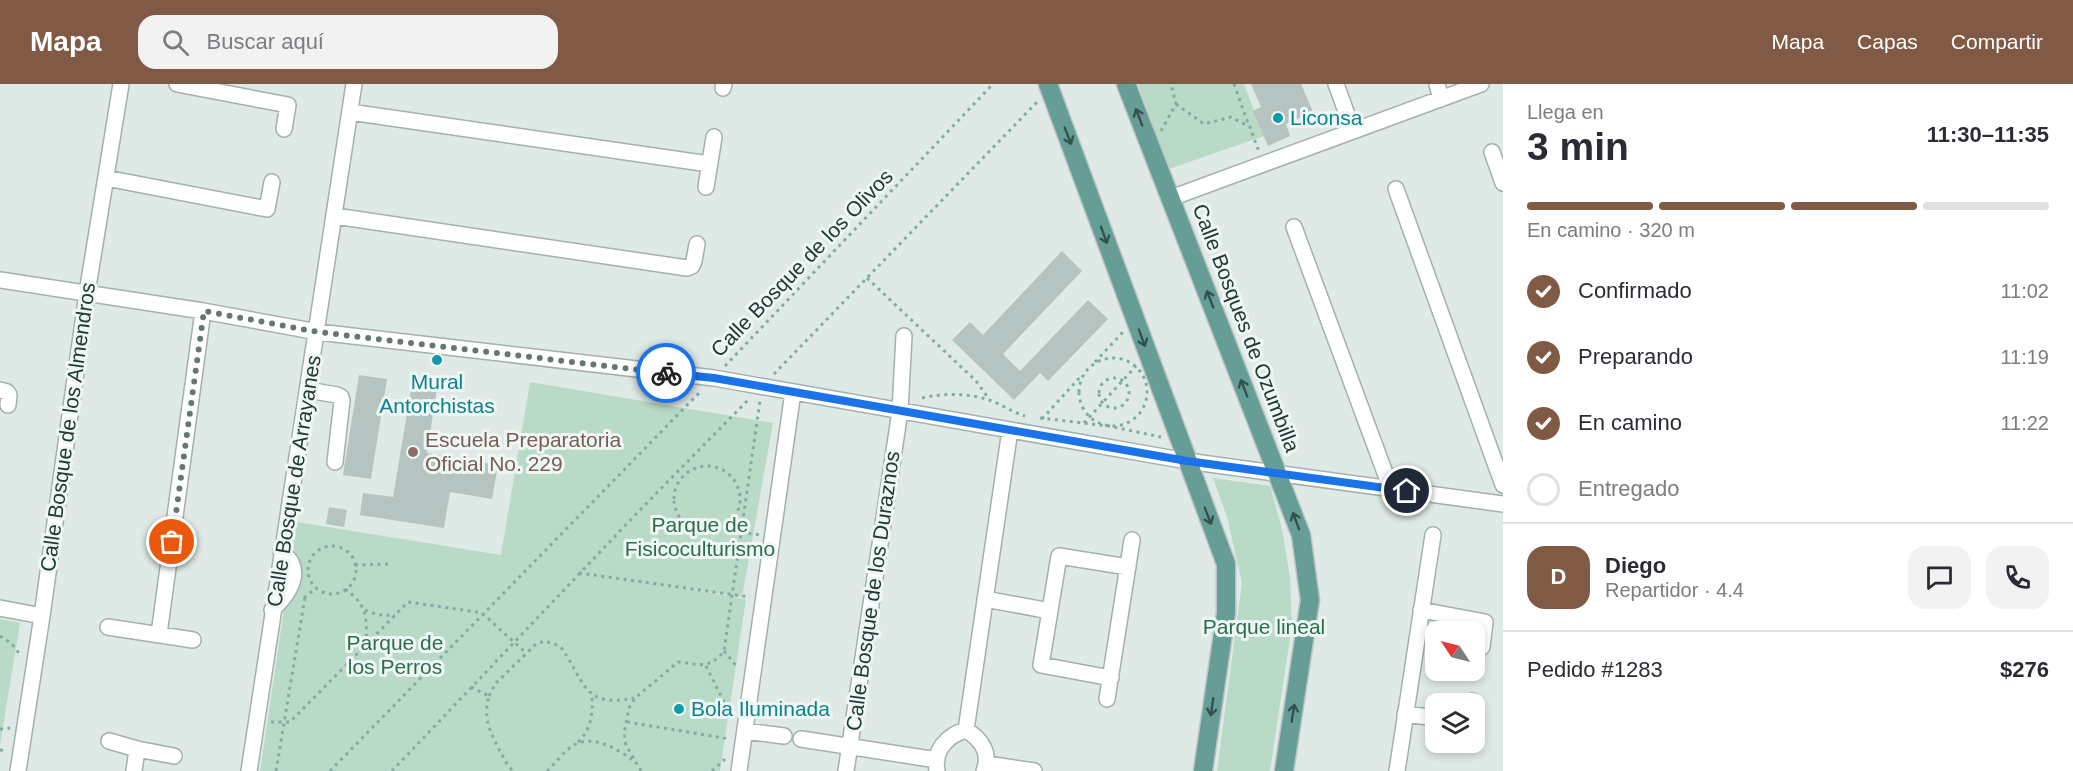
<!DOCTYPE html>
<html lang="es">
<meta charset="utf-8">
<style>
:root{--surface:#fff;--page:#f2f2f3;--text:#2b2b33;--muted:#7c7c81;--line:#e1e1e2;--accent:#815a45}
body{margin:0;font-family:Helvetica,sans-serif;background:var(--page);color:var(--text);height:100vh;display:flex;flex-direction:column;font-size:22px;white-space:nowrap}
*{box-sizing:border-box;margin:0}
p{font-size:20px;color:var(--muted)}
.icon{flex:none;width:33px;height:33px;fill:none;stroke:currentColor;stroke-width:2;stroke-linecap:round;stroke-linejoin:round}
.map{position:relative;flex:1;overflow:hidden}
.sheet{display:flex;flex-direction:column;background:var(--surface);width:570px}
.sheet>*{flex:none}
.needle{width:39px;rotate:305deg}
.tools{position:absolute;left:1425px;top:537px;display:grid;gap:12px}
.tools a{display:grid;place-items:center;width:60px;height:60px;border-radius:12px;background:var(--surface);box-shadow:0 3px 9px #0003;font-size:30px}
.pin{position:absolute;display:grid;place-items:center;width:51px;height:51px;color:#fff;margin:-26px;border:3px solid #fff;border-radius:50%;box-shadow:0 2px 6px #0007}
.courier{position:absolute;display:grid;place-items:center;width:60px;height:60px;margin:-30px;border:4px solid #1a73e8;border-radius:50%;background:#fff;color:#222;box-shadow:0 2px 8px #0007}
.head em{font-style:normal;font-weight:800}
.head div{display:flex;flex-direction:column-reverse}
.head{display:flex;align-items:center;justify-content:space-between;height:102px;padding:0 24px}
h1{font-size:39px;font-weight:800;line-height:45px}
.bar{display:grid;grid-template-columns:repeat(4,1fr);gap:9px 6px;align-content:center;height:72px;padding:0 24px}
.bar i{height:8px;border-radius:4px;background:var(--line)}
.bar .current{background:var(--accent)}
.bar p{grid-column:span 4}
.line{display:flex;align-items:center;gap:15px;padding:0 24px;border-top:2px solid var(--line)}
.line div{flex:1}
.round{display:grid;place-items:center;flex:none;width:63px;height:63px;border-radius:18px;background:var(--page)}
ol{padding:0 24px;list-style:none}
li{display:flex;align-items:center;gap:18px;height:66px}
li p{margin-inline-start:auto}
li .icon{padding:6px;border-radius:50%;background:var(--accent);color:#fff;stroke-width:4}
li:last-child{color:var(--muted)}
li i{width:33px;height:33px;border:3px solid var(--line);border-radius:50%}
header{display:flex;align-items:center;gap:36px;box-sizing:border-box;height:84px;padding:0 30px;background:var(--accent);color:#fff}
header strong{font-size:28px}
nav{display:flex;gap:33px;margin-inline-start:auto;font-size:21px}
.search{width:420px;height:54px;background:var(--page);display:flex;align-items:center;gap:15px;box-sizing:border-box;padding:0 21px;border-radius:18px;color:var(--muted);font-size:22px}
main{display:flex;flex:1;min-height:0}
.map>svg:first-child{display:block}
.green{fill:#b9dac6}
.building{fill:#b5c4c0}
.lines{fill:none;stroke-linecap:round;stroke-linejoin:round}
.minor-casing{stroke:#a2b1ae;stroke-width:18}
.major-casing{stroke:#bcc4c3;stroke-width:21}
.path{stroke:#81aca4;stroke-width:3;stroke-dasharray:3 4.5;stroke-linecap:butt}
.minor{stroke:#fff;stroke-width:15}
.major{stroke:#669d97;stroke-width:18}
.oneway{stroke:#32524e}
.done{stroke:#647774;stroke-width:6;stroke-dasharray:0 10.8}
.route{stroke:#1a73e8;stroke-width:8}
.culture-dot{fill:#0f9aa8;stroke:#eff7f4;stroke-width:2}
.education-dot{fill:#8d6e63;stroke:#eff7f4;stroke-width:2}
.labels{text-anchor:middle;stroke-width:6;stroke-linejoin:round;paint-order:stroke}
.culture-label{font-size:21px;fill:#0d838f;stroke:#eff7f4;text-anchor:start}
.street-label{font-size:21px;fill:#213936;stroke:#eff7f4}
.education-label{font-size:21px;fill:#785e54;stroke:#eff7f4;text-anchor:start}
.park-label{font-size:21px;fill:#2d6d4f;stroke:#eff7f4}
</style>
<header>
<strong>Mapa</strong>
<div class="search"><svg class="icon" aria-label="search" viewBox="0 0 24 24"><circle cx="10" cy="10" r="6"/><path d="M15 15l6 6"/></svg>Buscar aquí</div>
<nav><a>Mapa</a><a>Capas</a><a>Compartir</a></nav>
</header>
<main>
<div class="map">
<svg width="1503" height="687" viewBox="0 0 1503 687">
<rect width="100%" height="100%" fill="#dfeae6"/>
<path class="green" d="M 1138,0 L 1244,0 L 1264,52 L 1169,85 Z
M 530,298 L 773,339 L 742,513 L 668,501 L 746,515 L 720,687 L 260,687 L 297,438 L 501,471 Z
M 1213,394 L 1270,402 L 1282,445 L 1290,494 L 1292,541 L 1270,687 L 1217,687 L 1242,499 L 1227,433 Z
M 0,535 L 20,539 L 0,661 Z"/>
<path class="building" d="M 1251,0 L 1301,0 L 1313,28 L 1286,40 L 1290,52 L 1268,62 L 1253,27 L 1261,23 Z
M 1062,167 L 1082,187 L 1003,270 L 1020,287 L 1088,216 L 1108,235 L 1048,297 L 1040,289 L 1014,316 L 952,256 L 970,238 L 983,251 Z
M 359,291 L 387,295 L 371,395 L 343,391 Z
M 412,300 L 437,304 L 427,369 L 498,381 L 492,415 L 450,408 L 444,444 L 360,431 L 363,409 L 393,413 Z
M 329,423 L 347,426 L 344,443 L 326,440 Z"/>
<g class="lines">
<g class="minor-casing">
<path id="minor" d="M 177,0 L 288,21 L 284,45
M 1336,0 L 1353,47
M 1437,0 L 1441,15
M 723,4 L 724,0
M 350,28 L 709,80
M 1492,68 L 1503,99
M 106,94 L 267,125 L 272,98
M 706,103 L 714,53
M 1396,105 L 1503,401
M 1171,114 L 1481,0
M 335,132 L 687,184 L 692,182 L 694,177 L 697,160
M 1294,143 L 1391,405
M 0,196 L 203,227 L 318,248 L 714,294 L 1187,377 L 1503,420
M 0,306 L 7,308 L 9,311 L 8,321
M 308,306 L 337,311 L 341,313 L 342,317 L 335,378
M 985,515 L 1050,527
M 0,524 L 42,532
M 272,526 C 284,515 300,496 291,478 C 289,474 284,471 281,467
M 1421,526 L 1485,538 L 1482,563
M 108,543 L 193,556
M 159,550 L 203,227
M 1111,594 L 1041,581 L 1059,472 L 1128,483
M 1107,615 L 1132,456
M 1473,620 L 1473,617
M 1405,630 L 1436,634
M 966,646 L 1010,346
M 745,647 L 784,652
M 801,655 L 937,676
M 109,657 L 137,665 L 174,672
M 987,680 L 1034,687
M 18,687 L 42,532 L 87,209 L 121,0
M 134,687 L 137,665
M 249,687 C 282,458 321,229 354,0
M 739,687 L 793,308
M 846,687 L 900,327 L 904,252
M 937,687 C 933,667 947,651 966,646 C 981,655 991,669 984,687
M 1397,687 L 1433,451"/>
</g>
<g class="major-casing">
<path id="major" d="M 1048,0 L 1226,480 L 1226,529 L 1203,687
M 1126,0 L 1301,451 L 1310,516 L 1284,687"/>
</g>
<path class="path" d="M 1234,0 L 1249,42
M 1176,20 L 1204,40 L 1231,33 L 1250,43 L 1259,68
M 1161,47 L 1176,20 L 1171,0
M 867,194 L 976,297 L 989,315
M1079 308a34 34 0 1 1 68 0a34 34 0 1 1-68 0Z
M 1095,278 L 1123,248
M 725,282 L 993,0
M 774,290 L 1038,17
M1099 309a15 15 0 1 1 30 0a15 15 0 1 1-30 0Z
M 922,314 C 944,309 967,309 989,316 C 1001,320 1012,328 1025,332
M 1040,334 L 1109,342 L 1161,353
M 1042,335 L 1082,291
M 1084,339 L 1136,282
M674 415a33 33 0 1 1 66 0a33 33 0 1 1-66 0Z
M 729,439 L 741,448 L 760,451
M308 486a24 24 0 1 1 48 0a24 24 0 1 1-48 0Z
M 355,481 L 392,480
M 579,489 L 750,513
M 345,505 C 368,521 367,535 366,561
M 304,514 L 316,504
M 365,526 C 375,531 384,532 395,531
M 0,552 L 12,560 L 21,572
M 724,567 L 738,584
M 706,582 L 731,632
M 471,603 L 489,612 C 481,640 496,658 508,682 L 513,687
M 489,612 L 495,600 L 536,560 L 545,557 L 560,562 C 585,596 582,625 634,614
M 271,638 L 290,638 L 408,518 L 477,528 L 483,530 L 526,569
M 627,638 L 730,655
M 0,645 L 10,644
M 578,658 C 591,646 593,630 592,612
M 0,666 L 7,667
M 276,687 L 305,513
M 330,687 L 700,308
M 392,687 L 639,427 L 750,314
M 547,687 C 556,679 565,665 576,660 C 595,651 619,666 634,677
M 641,687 L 626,661 L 624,649 L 629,624 L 635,614 L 678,578 C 699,580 709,586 724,567 L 760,317
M 712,687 L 725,675"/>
<use href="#minor" class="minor"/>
<use href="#major" class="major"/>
</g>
<defs><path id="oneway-shaft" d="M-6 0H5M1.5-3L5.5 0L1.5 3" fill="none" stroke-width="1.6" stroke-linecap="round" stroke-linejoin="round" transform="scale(1.5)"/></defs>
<g class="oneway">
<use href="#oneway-shaft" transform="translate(1139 33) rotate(-111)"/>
<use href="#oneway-shaft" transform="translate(1068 52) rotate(69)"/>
<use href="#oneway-shaft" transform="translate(1104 151) rotate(70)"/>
<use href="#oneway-shaft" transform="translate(1210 215) rotate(-111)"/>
<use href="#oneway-shaft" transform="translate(1142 254) rotate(70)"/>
<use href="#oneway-shaft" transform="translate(1244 304) rotate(-111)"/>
<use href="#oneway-shaft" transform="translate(1208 432) rotate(69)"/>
<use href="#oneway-shaft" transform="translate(1296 437) rotate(-110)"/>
<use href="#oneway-shaft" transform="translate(1212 623) rotate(98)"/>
<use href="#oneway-shaft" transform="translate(1293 629) rotate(-81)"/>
</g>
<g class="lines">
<path class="done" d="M 172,458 L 204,227 L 318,248 L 666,289"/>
<path class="route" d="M 666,289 L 714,294 L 1187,377 L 1407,407"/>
</g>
<g class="culture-dot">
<circle cx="1278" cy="34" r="6"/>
<circle cx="437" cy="276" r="6"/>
<circle cx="679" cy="625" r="6"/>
</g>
<circle class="education-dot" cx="413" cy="368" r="6"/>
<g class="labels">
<g class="culture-label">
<text x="1290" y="41">Liconsa</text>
<text x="437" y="305" text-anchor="middle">Mural<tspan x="437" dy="24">Antorchistas</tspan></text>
<text x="691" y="632">Bola Iluminada</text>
</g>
<g class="street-label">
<text transform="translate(802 179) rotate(-46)" y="7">Calle Bosque de los Olivos</text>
<text transform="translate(1246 244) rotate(69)" y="7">Calle Bosques de Ozumbilla</text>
<text transform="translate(68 343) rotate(-82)" y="7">Calle Bosque de los Almendros</text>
<text transform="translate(294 397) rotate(-81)" y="7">Calle Bosque de Arrayanes</text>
<text transform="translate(873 507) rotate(-82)" y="7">Calle Bosque de los Duraznos</text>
</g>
<g class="education-label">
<text x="425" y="363">Escuela Preparatoria<tspan x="425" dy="24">Oficial No. 229</tspan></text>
</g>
<g class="park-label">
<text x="700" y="448">Parque de<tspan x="700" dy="24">Fisicoculturismo</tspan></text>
<text x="1264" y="550">Parque lineal</text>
<text x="395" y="566">Parque de<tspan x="395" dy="24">los Perros</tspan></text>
</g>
</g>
</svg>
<div class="tools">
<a><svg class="needle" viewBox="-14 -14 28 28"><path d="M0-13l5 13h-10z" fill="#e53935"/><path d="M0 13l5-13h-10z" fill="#7c7c81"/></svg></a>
<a><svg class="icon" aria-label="layers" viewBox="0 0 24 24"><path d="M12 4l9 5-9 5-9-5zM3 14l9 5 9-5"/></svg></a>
</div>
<div class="pin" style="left:172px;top:458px;background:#ea580c"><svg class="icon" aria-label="bag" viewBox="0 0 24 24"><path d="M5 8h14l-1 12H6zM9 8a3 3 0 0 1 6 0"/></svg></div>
<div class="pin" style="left:1407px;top:407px;background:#1f2937"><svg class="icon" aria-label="home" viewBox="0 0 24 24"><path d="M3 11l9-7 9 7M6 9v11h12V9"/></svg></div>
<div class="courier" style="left:666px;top:289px"><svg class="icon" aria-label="bike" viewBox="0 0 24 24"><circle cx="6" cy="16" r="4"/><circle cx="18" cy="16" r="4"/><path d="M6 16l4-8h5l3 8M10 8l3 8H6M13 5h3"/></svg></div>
</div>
<section class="sheet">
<div class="head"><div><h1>3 min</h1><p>Llega en</p></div><em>11:30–11:35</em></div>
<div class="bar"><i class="current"></i><i class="current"></i><i class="current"></i><i></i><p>En camino · 320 m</p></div>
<ol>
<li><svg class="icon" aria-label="check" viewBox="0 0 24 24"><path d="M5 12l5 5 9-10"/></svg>Confirmado<p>11:02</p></li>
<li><svg class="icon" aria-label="check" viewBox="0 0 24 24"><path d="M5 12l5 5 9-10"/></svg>Preparando<p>11:19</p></li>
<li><svg class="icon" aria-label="check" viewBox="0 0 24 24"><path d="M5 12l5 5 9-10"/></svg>En camino<p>11:22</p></li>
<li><i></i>Entregado</li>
</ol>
<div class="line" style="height:108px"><b class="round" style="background:var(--accent);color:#fff">D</b><div><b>Diego</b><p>Repartidor · 4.4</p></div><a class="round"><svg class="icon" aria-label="chat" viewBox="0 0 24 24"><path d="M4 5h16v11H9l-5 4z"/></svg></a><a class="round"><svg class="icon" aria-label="phone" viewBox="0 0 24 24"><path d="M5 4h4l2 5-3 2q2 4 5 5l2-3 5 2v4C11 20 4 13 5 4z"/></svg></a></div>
<div class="line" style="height:78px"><div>Pedido #1283</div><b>$276</b></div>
</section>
</main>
